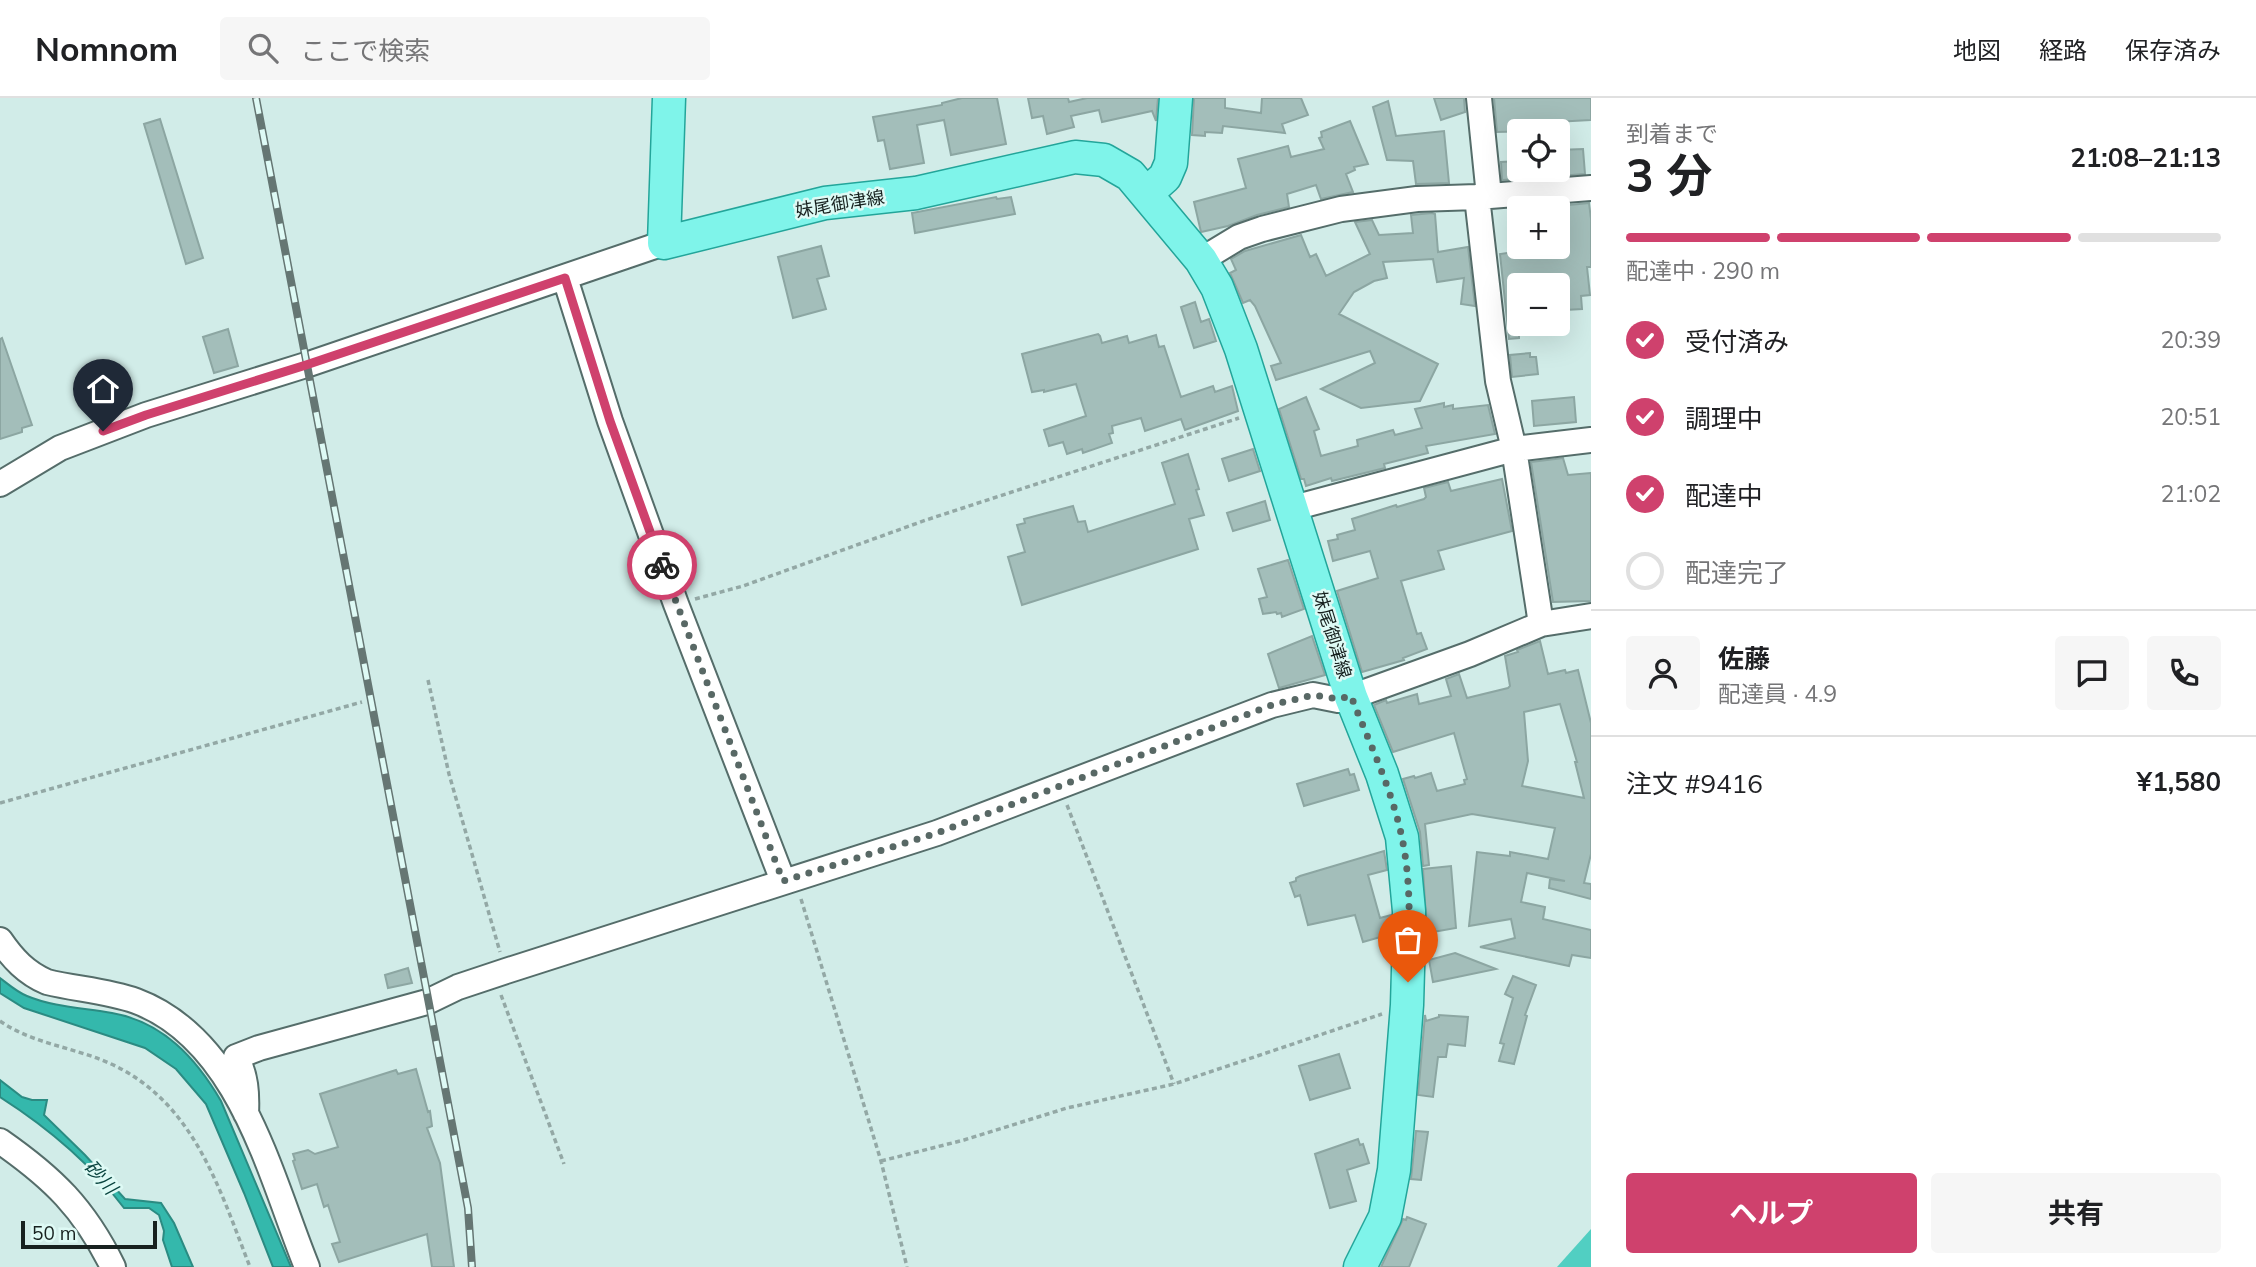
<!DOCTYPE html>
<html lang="ja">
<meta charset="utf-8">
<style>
:root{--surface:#fff;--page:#f6f6f6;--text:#202124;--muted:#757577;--line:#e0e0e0;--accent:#cf416d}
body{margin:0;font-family:Mulish,"Noto Sans JP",sans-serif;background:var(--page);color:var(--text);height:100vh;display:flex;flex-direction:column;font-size:26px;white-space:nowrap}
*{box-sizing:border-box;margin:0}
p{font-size:23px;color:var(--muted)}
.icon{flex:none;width:38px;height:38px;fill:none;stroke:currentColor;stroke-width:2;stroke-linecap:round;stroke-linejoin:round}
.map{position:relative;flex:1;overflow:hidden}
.drawer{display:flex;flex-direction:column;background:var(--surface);width:665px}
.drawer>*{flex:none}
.buttons{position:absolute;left:1507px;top:21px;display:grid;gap:14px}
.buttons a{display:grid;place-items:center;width:63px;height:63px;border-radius:7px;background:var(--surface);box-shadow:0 7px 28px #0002;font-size:35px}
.scale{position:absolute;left:21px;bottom:18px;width:136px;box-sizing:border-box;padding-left:7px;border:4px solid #17211f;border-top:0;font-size:19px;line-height:24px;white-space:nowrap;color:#17211f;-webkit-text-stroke:5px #defaf5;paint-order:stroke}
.pin{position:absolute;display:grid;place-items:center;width:60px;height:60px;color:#fff;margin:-72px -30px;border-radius:50% 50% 50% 0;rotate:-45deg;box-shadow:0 0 7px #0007}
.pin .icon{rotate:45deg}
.courier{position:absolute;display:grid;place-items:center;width:70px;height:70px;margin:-35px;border:5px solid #cf416d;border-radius:50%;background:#fff;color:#222;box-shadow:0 2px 9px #0007}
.summary em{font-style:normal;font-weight:700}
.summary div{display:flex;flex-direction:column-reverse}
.summary{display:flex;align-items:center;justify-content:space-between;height:119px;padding:0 35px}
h1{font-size:46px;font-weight:700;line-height:52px}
.bar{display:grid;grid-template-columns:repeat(4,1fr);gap:10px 7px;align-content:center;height:84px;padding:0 35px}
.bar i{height:9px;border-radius:5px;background:var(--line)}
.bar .selected{background:var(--accent)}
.bar p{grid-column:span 4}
.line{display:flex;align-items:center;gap:18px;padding:0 35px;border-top:2px solid var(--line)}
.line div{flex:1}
.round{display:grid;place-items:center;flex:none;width:74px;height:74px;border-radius:7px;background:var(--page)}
ol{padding:0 35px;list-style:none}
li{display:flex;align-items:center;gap:21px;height:77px}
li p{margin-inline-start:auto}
li .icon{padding:7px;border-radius:50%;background:var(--accent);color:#fff;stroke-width:4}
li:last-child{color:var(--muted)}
li i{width:38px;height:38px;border:4px solid var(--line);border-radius:50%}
.cta{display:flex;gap:14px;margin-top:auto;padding:14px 35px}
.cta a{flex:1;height:80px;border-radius:7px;background:var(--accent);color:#fff;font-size:28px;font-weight:700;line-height:80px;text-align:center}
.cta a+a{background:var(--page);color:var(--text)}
header{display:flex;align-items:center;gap:42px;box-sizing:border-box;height:98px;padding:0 35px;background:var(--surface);border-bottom:2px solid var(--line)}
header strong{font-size:33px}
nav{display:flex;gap:38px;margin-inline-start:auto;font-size:24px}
.search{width:490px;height:63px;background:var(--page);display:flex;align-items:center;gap:18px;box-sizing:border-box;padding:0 24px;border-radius:7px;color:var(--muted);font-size:26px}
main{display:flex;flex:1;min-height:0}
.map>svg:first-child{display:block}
.forest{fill:#51cfc2}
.water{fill:#34b8ac;stroke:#2b8b82;stroke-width:2}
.building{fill:#a3beba;stroke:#8ca6a2;stroke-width:2;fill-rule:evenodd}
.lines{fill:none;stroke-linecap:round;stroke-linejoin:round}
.minor-casing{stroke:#556d6a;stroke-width:28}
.major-casing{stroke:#23a59a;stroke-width:35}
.path{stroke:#93a8a5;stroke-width:3.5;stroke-dasharray:5 3.5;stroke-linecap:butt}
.minor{stroke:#fff;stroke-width:24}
.major{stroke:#7ff4ea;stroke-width:32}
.rail-casing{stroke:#657673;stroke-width:8}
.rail{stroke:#defaf5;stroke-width:5;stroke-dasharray:16;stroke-linecap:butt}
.done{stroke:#586865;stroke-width:7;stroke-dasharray:0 12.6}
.route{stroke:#cf416d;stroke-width:9}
.labels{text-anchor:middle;stroke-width:5;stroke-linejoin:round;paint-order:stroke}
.street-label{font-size:18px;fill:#17211f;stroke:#defaf5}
.water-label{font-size:19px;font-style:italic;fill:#09443f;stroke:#defaf5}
</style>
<header>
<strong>Nomnom</strong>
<div class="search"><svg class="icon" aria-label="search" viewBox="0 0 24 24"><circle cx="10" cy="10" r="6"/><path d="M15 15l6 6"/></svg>ここで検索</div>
<nav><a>地図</a><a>経路</a><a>保存済み</a></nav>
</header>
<main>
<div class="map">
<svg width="1591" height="1169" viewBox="0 0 1591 1169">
<rect width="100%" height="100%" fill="#d1ece8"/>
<path class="forest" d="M 1591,1131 L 1591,1169 L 1557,1169 Z"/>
<path class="water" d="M 0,880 C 8,886 17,894 27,898 C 53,909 84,910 112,915 C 163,924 196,960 221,1003 L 291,1169 L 273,1169 L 244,1095 L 206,1006 L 176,971 L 145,950 L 24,910 L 0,895 Z
M 0,982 L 22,999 L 32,1002 L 47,1002 L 44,1017 L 85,1057 L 125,1101 L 161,1105 L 174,1125 L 193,1169 L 172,1169 L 163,1142 L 164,1133 L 159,1117 L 149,1110 L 124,1110 C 91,1066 47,1029 0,999 Z"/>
<path class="building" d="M 962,0 L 997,0 L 1006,46 L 951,57 L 944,22 L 917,27 L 924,65 L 890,71 L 884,42 L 878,43 L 873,19 L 942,7 L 942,5 Z
M 1028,0 L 1068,0 L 1069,4 L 1087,0 L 1158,0 L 1156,23 L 1152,13 L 1102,24 L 1099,12 L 1071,18 L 1074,29 L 1047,36 L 1043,18 L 1032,20 Z
M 1194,0 L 1225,0 L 1225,10 L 1261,15 L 1262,0 L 1301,0 L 1308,17 L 1282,26 L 1285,35 L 1223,28 L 1222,35 L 1205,34 L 1205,38 L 1192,37 Z
M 1434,0 L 1464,0 L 1465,14 L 1441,22 Z
M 1494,0 L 1591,0 L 1591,22 L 1536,25 L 1536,33 L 1497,34 Z
M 1388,3 L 1396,38 L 1444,33 L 1449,85 L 1416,86 L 1413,63 L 1387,62 L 1373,9 Z
M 160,21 L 203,160 L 186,166 L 144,26 Z
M 1350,23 L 1368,66 L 1354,69 L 1355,72 L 1346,76 L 1353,94 L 1321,101 L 1316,87 L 1287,96 L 1289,109 L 1257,117 L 1228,128 L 1201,134 L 1194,104 L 1246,90 L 1238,61 L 1288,48 L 1291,59 L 1324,51 L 1319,40 L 1322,39 L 1321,34 Z
M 1583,51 L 1585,76 L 1558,78 L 1558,52 Z
M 1519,63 L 1519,81 L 1502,82 L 1501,64 Z
M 996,99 L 997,101 L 1011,99 L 1015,116 L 915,135 L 912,115 Z
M 1589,105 L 1591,121 L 1591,169 L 1587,169 L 1590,197 L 1581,198 L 1582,211 L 1565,212 L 1564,202 L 1558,202 L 1558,187 L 1519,187 L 1519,240 L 1509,241 L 1500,156 L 1527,152 L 1527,150 L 1535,149 L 1558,149 L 1558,108 Z
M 1432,115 L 1435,116 L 1438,154 L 1468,149 L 1475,208 L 1461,206 L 1464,180 L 1437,184 L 1433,161 L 1383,164 L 1387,180 L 1374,183 L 1354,194 L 1339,216 L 1438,266 L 1420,303 L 1361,310 L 1321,291 L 1375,265 L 1370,253 L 1276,282 L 1271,268 L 1281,265 L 1255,208 L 1250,202 L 1243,205 L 1230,175 L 1236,172 L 1231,161 L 1245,153 L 1301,137 L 1310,159 L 1316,156 L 1326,178 L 1370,156 L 1355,124 L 1372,122 L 1379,137 L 1413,135 L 1411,117 Z
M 821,148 L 829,178 L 817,181 L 826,211 L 793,220 L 778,159 Z
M 1195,204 L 1201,224 L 1209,221 L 1216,243 L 1194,250 L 1181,209 Z
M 228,231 L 238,268 L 214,275 L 203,239 Z
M 1098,236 L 1100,238 L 1102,245 L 1127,238 L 1129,245 L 1156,237 L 1159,249 L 1164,248 L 1181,299 L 1213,288 L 1215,294 L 1232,288 L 1238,313 L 1185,332 L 1181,321 L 1145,333 L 1141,320 L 1112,328 L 1113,335 L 1109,336 L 1112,345 L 1083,355 L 1082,351 L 1067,356 L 1063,344 L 1049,348 L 1044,332 L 1086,318 L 1076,286 L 1044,294 L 1044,292 L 1032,294 L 1022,256 Z
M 2,240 L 32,327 L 22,330 L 22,334 L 0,341 L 0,241 Z
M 1530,255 L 1530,259 L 1536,259 L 1538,276 L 1512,279 L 1510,257 Z
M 1306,299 L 1319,331 L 1314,333 L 1321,358 L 1358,348 L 1357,342 L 1393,332 L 1395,337 L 1422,330 L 1415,311 L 1444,305 L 1444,309 L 1453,307 L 1453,311 L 1488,307 L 1495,336 L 1426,348 L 1428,355 L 1384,366 L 1385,370 L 1332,383 L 1331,380 L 1306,388 L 1304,381 L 1301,381 L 1279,311 Z
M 1574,299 L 1576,324 L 1534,328 L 1532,303 Z
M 1253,351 L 1260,373 L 1229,383 L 1222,361 Z
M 1188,356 L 1199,391 L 1196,392 L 1204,417 L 1189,421 L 1198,451 L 1022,507 L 1008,459 L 1025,454 L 1017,427 L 1025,425 L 1024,421 L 1073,408 L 1078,424 L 1085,423 L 1088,434 L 1175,406 L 1162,365 Z
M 1563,360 L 1568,377 L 1591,375 L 1591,503 L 1553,504 L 1531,364 Z
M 1502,381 L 1512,433 L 1438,453 L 1444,471 L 1401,483 L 1417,536 L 1421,535 L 1427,551 L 1403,560 L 1404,562 L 1362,574 L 1337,493 L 1378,480 L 1370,453 L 1333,463 L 1328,443 L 1338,441 L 1337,437 L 1355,432 L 1352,421 L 1396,407 L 1397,409 L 1424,401 L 1426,399 L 1424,390 L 1448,384 L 1451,393 Z
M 1265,403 L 1270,422 L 1233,433 L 1227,415 Z
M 1288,462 L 1304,511 L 1282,519 L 1281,515 L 1277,516 L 1276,514 L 1263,516 L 1259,501 L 1267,499 L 1258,471 Z
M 1312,538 L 1325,577 L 1279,590 L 1268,556 Z
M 1540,543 L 1548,576 L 1565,572 L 1566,575 L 1578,572 L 1591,625 L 1591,756 L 1584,785 L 1591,786 L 1591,801 L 1549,790 L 1550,781 L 1565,783 L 1527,775 L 1521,804 L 1545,809 L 1543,821 L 1591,832 L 1591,860 L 1572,857 L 1569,868 L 1480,849 L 1515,840 L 1511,821 L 1469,828 L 1477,754 L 1510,758 L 1510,754 L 1548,761 L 1555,730 L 1472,716 L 1425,726 L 1429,767 L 1423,768 L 1420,734 L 1403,681 L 1414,678 L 1415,680 L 1431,675 L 1437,693 L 1465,686 L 1464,682 L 1467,681 L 1454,635 L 1393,654 L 1374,607 L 1386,602 L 1387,605 L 1417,596 L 1419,606 L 1451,598 L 1446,581 L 1459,576 L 1467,600 L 1508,590 L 1510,588 L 1505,558 L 1518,554 L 1517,552 ZM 1560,606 L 1577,664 L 1575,664 L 1584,700 L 1522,688 L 1528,663 L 1524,614 Z
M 1348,671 L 1350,677 L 1354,676 L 1359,692 L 1304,708 L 1297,686 Z
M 1384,753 L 1387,772 L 1368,777 L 1380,820 L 1391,817 L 1391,836 L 1363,844 L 1355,817 L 1308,827 L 1300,797 L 1295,799 L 1290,785 L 1296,783 L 1296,780 L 1300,778 Z
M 1451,768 L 1456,830 L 1427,835 L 1423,771 Z
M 1455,855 L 1496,871 L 1433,884 L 1429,862 Z
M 408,870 L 412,885 L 388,890 L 385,877 Z
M 1513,878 L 1536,887 L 1525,917 L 1527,918 L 1514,966 L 1499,963 L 1504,946 L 1500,945 L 1513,900 L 1505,896 Z
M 1425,917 L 1426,923 L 1439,919 L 1439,917 L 1468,919 L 1465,948 L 1448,946 L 1446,959 L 1438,959 L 1433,999 L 1418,997 Z
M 1339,956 L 1350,990 L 1310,1002 L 1299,968 Z
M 416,971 L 428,1014 L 430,1013 L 432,1028 L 427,1030 L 440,1065 L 454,1169 L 432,1169 L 427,1136 L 339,1164 L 332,1146 L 340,1144 L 328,1107 L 324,1109 L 317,1086 L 302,1091 L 293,1063 L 295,1062 L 293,1056 L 308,1052 L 315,1056 L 338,1049 L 320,996 L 396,972 L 398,976 Z
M 1416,1033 L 1428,1034 L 1421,1082 L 1411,1081 Z
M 1358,1041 L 1360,1047 L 1363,1046 L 1369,1065 L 1347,1072 L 1356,1103 L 1330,1110 L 1315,1056 Z
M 1407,1119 L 1426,1126 L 1409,1169 L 1381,1169 L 1403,1121 L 1406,1122 Z"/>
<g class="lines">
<g class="minor-casing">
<path id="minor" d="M 1479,0 L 1489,98
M 1477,99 L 1498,283 L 1514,351 L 1541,526
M 1201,162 L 1239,139 L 1262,131 L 1341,111 L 1417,101 L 1477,99 L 1591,90
M 565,180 L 610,323 L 676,506 L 783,783
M 0,386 L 60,350 L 146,317 L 306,267 L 664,145
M 1293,410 L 1514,351 L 1591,342
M 0,842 C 13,861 26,875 47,884 C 76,891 108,893 136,903 C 240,942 270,1078 307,1169
M 246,1016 C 247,996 246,977 236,959 L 259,950 L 427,904 L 458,889 L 506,873 L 937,735 L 1272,607 L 1313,597 L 1338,602 L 1351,599 L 1470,556 L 1541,526 L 1591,518
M 0,1043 C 53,1080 84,1110 113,1169"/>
</g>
<g class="major-casing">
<path id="major" d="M 669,0 L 664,145 L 825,105 L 916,95 L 1075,59 L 1104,62 L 1130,77 L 1201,162 L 1217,189 L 1241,251 L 1351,599 L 1382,676 L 1402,739 L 1409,813 L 1409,837 L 1407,907 L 1394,1072 L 1385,1119 L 1360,1169
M 1147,95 L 1165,79 L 1171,65 L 1176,0"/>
</g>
<path class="path" d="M 695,501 L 743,488 L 926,422 L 1239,320
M 428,582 L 449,676 L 500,854
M 0,705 L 362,604
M 1067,707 L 1174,986
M 801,801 L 881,1063 L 907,1169
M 501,897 L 564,1066
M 0,923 C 33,946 73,949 109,965 C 194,1003 219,1090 250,1169
M 881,1063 L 964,1042 L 1067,1010 L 1174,986 L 1382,916"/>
<use href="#minor" class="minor"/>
<use href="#major" class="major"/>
<g class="rail-casing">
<path id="rail" d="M 256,0 L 468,1110 L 472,1169"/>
</g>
<use href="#rail" class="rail"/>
</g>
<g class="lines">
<path class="done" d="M 662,467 L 783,783 L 937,735 L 1272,607 L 1313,597 L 1338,601 L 1351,598 C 1369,644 1392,691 1402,740 C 1412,787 1409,836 1408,884"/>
<path class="route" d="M 103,333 L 146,317 L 306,267 L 565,180 L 610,323 L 662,467"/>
</g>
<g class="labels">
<g class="street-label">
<text transform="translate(840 106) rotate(-9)" y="6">妹尾御津線</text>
<text transform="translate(1332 537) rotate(73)" y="6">妹尾御津線</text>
</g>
<g class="water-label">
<text transform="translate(101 1079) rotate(48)" y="7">砂川</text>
</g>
</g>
</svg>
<div class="buttons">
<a><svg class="icon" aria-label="locate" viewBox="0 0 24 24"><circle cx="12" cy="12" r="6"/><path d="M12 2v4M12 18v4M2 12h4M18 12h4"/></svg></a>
<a>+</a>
<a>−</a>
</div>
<div class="scale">50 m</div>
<div class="pin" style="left:1408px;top:884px;background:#ea580c"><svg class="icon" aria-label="bag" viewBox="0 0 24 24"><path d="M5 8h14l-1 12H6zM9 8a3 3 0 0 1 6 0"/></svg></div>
<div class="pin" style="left:103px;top:333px;background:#1f2937"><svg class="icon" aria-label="home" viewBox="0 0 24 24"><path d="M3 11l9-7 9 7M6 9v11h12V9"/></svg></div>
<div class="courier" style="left:662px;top:467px"><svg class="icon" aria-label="bike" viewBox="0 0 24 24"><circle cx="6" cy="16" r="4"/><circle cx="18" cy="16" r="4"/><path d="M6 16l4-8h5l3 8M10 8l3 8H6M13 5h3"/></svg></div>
</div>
<section class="drawer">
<div class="summary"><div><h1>3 分</h1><p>到着まで</p></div><em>21:08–21:13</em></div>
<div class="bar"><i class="selected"></i><i class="selected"></i><i class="selected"></i><i></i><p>配達中 · 290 m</p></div>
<ol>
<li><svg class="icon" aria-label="check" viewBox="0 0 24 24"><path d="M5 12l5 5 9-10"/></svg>受付済み<p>20:39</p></li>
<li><svg class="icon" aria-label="check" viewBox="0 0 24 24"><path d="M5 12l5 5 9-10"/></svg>調理中<p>20:51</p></li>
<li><svg class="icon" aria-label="check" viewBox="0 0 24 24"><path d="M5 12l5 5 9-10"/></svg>配達中<p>21:02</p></li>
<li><i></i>配達完了</li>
</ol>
<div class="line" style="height:126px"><a class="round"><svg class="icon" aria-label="person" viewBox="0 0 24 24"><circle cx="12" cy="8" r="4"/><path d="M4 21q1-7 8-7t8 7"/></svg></a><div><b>佐藤</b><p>配達員 · 4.9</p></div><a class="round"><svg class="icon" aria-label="chat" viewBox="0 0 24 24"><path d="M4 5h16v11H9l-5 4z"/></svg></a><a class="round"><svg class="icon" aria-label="phone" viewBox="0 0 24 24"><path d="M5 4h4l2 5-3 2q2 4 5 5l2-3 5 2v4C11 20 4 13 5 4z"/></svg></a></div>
<div class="line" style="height:91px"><div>注文 #9416</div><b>¥1,580</b></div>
<div class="cta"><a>ヘルプ</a><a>共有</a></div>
</section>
</main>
